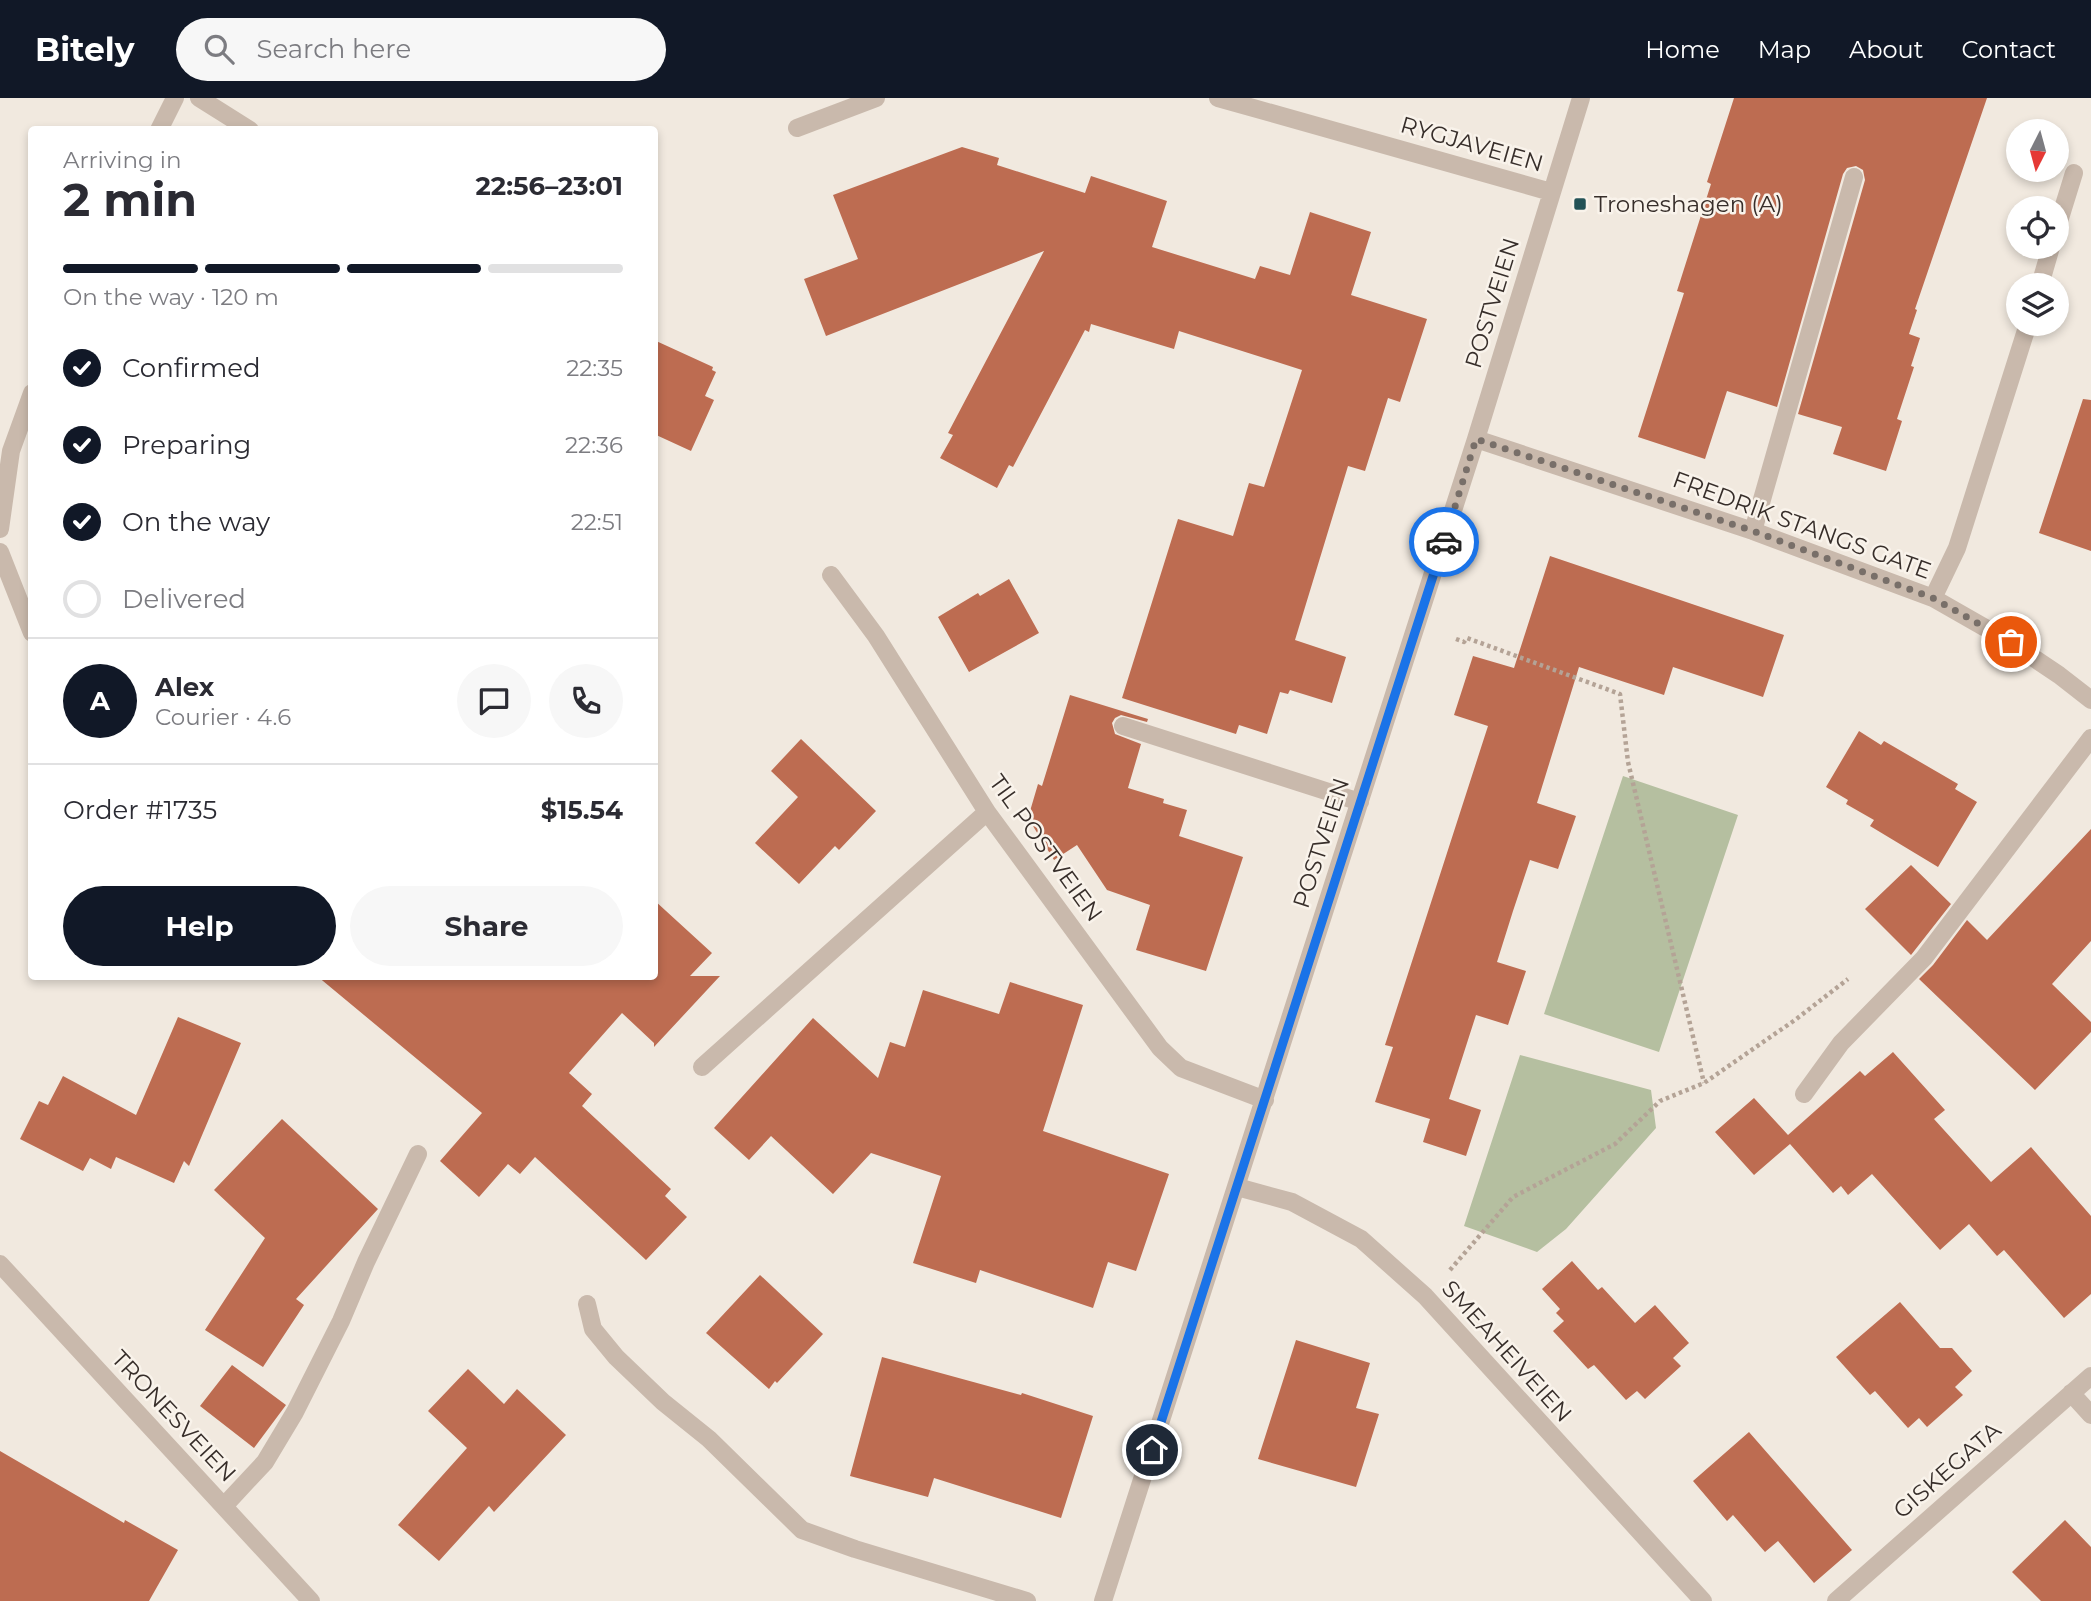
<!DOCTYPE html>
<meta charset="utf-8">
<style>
:root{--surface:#fff;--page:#f7f7f7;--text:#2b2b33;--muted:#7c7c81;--line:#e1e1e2;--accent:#111827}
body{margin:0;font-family:Montserrat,sans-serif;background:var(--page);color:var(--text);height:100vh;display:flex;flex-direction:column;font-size:26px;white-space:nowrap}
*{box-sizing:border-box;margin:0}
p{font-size:23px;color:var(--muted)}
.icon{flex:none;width:38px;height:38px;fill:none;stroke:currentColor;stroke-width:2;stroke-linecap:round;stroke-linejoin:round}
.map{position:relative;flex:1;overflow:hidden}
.details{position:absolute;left:28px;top:28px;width:630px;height:854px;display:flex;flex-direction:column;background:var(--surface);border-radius:7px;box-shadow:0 4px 10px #0003}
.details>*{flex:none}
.needle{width:46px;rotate:186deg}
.fabs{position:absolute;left:2006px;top:21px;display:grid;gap:14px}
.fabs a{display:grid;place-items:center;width:63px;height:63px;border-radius:50%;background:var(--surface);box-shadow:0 4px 10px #0003;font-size:35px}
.pin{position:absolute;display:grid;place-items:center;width:60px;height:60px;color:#fff;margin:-30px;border:4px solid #fff;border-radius:50%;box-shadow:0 2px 7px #0007}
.courier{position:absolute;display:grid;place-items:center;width:70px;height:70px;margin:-35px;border:5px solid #1a73e8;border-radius:50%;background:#fff;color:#222;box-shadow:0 2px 9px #0007}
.headline em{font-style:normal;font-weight:700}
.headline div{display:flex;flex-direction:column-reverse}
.headline{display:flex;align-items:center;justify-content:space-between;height:119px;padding:0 35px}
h1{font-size:46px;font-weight:700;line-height:52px}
.bar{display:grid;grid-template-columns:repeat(4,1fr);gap:10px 7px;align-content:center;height:84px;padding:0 35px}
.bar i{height:9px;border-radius:5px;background:var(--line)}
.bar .selected{background:var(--accent)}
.bar p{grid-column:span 4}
.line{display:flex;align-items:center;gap:18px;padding:0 35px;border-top:2px solid var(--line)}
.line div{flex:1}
.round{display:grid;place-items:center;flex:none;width:74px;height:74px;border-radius:37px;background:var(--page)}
ol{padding:0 35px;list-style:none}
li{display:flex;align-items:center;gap:21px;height:77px}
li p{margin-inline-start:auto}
li .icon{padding:7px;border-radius:50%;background:var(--accent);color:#fff;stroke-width:4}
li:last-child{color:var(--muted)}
li i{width:38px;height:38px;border:4px solid var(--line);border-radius:50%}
.primary-button{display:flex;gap:14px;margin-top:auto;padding:14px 35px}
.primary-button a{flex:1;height:80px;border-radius:42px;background:var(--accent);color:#fff;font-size:28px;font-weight:700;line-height:80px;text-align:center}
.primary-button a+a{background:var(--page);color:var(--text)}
header{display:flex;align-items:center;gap:42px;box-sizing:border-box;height:98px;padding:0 35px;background:var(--accent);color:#fff}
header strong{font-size:33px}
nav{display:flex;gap:38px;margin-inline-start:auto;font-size:24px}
.search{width:490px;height:63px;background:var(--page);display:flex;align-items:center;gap:18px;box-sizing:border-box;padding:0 24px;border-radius:38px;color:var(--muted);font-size:26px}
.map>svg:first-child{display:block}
.green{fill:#b5bfa0}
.building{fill:#bd6c51}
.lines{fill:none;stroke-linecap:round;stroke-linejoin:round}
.path{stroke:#b4a396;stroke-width:4.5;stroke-dasharray:3.5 3.5;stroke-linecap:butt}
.minor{stroke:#c9b9ac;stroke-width:18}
.done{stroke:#786f69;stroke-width:7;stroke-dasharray:0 12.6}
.route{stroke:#1a73e8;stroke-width:9}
.poi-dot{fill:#235256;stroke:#f9f3eb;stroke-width:2.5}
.labels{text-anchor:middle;stroke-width:5;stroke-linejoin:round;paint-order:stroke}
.street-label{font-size:23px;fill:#372e2a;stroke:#f9f3eb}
.poi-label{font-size:23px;fill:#372e2a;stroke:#f9f3eb;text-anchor:start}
</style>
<header>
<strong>Bitely</strong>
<div class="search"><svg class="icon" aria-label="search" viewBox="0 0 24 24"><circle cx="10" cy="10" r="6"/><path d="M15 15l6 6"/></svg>Search here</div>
<nav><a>Home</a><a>Map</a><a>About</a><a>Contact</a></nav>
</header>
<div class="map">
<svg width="2091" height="1503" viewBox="0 0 2091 1503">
<rect width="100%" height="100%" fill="#f1e9df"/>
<path class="green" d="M 1623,678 L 1738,717 L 1659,954 L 1544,916 Z
M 1520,957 L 1651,992 L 1656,1030 L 1566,1131 L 1537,1154 L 1464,1128 Z"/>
<path class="building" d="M 1734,0 L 1987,0 L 1915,211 L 1917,212 L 1909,236 L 1920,240 L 1911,268 L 1914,269 L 1897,321 L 1902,323 L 1886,373 L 1833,356 L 1842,329 L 1798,316 L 1865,82 L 1863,72 L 1856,68 L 1847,70 L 1843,76 L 1777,309 L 1727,293 L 1705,361 L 1638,339 L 1684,195 L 1677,193 L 1711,86 L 1707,84 Z
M 962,49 L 999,60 L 997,67 L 1085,95 L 1091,78 L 1167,103 L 1152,149 L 1255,181 L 1260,168 L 1290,177 L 1310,114 L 1371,134 L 1351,197 L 1427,221 L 1400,304 L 1388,300 L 1365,373 L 1348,368 L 1295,542 L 1346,559 L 1332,605 L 1290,592 L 1288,596 L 1280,594 L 1267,636 L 1239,627 L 1236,636 L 1122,600 L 1178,421 L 1233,438 L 1249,385 L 1264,389 L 1302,272 L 1179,233 L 1174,251 L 1091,226 L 1089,234 L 1085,232 L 1013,369 L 1009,367 L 997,390 L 940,360 L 953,337 L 948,335 L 1044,153 L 826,238 L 804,181 L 858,161 L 833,97 Z
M 654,242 L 713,269 L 712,272 L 716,274 L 705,298 L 714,302 L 691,353 L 654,336 Z
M 2083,301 L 2091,302 L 2091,453 L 2039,435 Z
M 1550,458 L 1784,537 L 1763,599 L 1673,569 L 1664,597 L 1579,569 L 1537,705 L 1576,718 L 1558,771 L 1530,762 L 1513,813 L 1497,864 L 1526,873 L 1508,927 L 1476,917 L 1449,1001 L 1481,1012 L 1466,1058 L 1423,1044 L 1430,1021 L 1375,1004 L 1393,949 L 1385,947 L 1488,628 L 1454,617 L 1473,558 L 1514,570 Z
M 1009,481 L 1039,535 L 969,574 L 938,519 L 978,495 L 980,498 Z
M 1070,597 L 1148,621 L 1147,624 L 1121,617 L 1115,620 L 1112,625 L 1115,636 L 1141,646 L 1128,690 L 1164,701 L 1163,705 L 1187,712 L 1179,738 L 1243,759 L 1206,873 L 1136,852 L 1150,807 L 1107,792 L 1077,747 L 1054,762 L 1028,720 L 1038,686 L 1042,688 Z
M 1859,633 L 1881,647 L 1884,643 L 1958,686 L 1955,691 L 1977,704 L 1938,769 L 1870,728 L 1874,722 L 1846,706 L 1848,702 L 1826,689 Z
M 801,641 L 876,713 L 839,752 L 835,748 L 799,786 L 755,745 L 798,699 L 771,673 Z
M 2091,731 L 2091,843 L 2052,886 L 2091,924 L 2091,934 L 2035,992 L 1919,881 L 1933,867 L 1967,822 L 1987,842 Z
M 1911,767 L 1951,806 L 1911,857 L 1865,811 Z
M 654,802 L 712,855 L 690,878 L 720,878 L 654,949 L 654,945 L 622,915 L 569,975 L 592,996 L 582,1008 L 671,1091 L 665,1098 L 687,1119 L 646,1162 L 535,1059 L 520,1076 L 508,1066 L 479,1099 L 440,1063 L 482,1015 L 317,878 L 654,878 Z
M 1010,884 L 1083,907 L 1043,1033 L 1169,1076 L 1136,1173 L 1108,1164 L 1093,1210 L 980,1172 L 976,1185 L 913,1165 L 941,1078 L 871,1055 L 833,1096 L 771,1038 L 749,1062 L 714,1030 L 813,920 L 878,980 L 890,944 L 905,949 L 923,892 L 999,916 Z
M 178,919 L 241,945 L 189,1068 L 184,1063 L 174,1085 L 116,1059 L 111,1071 L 90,1060 L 83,1073 L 20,1041 L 39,1003 L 48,1007 L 63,978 L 136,1017 Z
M 1893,954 L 1945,1012 L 1934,1021 L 1991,1084 L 2031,1049 L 2091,1118 L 2091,1196 L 2064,1220 L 2004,1152 L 1997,1158 L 1969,1126 L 1940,1152 L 1872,1076 L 1848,1097 L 1841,1088 L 1833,1095 L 1790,1046 L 1754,1077 L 1715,1034 L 1754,1000 L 1788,1037 L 1860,973 L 1865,978 Z
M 282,1021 L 378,1111 L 296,1201 L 304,1207 L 263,1269 L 205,1232 L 265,1140 L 214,1092 Z
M 1572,1163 L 1598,1192 L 1602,1189 L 1635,1225 L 1655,1207 L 1689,1245 L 1673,1260 L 1681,1268 L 1645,1301 L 1637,1293 L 1626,1302 L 1594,1267 L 1588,1271 L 1553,1233 L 1564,1223 L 1556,1215 L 1560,1211 L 1542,1191 Z
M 760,1177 L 823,1236 L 777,1285 L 775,1283 L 769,1291 L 706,1235 Z
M 1900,1204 L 1940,1250 L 1952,1250 L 1972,1273 L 1955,1289 L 1963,1297 L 1927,1329 L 1919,1320 L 1908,1330 L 1875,1293 L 1870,1297 L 1836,1259 Z
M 1296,1242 L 1370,1265 L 1356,1310 L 1379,1316 L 1356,1389 L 1258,1361 Z
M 882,1259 L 1021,1297 L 1022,1295 L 1093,1318 L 1061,1420 L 934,1380 L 928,1399 L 850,1378 Z
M 232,1267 L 286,1307 L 254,1350 L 200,1308 Z
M 468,1271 L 504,1306 L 517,1291 L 566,1337 L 494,1414 L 489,1408 L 439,1463 L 398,1427 L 467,1350 L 428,1313 Z
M 1749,1334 L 1852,1452 L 1814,1485 L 1778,1443 L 1765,1454 L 1733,1417 L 1727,1423 L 1693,1383 Z
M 0,1353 L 124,1425 L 125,1422 L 178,1452 L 149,1503 L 0,1503 Z
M 2065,1422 L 2091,1449 L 2091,1503 L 2041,1503 L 2012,1474 Z"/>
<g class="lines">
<path class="path" d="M 1456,541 L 1464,544 L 1467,540 L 1620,596 L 1628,664 L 1704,985
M 1450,1172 L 1513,1099 L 1615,1046 L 1660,1003 L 1704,985 L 1795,922 L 1848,881"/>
<path class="minor" d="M 199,0 L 250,32
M 1218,0 L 1551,94
M 797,30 L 876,0
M 159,32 L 175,0
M 2056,133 L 2074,75
M 2040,187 L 2051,149
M 1476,341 L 1753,433 L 1933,500 L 2010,544 L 2059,577 L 2091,602
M 0,431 L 11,353 L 32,295
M 1753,433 L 1854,79
M 0,454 L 32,535
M 831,477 L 876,538 L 987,714 L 1160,950 L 1181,970 L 1265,1002
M 1933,500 L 1957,450 L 2028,226
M 1123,628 L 1360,704
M 702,969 L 987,714
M 1804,996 L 1841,945 L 1924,860 L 2091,640
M 1237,1089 L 1292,1104 L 1361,1141 L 1425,1198 L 1703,1503
M 0,1166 L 311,1503
M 587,1206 L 593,1231 L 616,1259 L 663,1304 L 709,1341 L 802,1432 L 855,1451 L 1027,1503
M 2071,1295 L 2091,1317
M 224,1408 L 265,1364 L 295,1314 L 341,1223 L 366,1164 L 418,1056
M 1103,1503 L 1476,341 L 1581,0
M 1836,1503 L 2091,1278"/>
</g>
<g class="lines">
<path class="done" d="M 1444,444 L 1476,341 L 1753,433 L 1933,500 L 2011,544"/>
<path class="route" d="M 1152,1352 L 1444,444"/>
</g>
<rect class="poi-dot" x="1573" y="99" width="14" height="14" rx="3.5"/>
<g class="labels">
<g class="street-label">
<text transform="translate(1472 46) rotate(16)" y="8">RYGJAVEIEN</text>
<text transform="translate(1492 205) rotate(-73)" y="8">POSTVEIEN</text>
<text transform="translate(1802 427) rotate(20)" y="8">FREDRIK STANGS GATE</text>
<text transform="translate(1321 745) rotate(-72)" y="8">POSTVEIEN</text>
<text transform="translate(1046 750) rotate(54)" y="8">TIL POSTVEIEN</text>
<text transform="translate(1507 1253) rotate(48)" y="8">SMEAHEIVEIEN</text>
<text transform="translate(174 1318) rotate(47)" y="8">TRONESVEIEN</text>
<text transform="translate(1947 1372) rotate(-41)" y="8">GISKEGATA</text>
</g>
<g class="poi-label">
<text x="1594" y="114">Troneshagen (A)</text>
</g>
</g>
</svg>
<div class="fabs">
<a><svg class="needle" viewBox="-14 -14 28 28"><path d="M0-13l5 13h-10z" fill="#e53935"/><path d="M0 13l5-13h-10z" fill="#7c7c81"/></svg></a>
<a><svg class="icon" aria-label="locate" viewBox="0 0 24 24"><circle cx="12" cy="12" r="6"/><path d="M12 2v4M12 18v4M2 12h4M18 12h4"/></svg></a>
<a><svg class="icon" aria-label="layers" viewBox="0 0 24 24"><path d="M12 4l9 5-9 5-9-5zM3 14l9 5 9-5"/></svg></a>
</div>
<div class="pin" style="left:2011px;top:544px;background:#ea580c"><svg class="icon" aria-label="bag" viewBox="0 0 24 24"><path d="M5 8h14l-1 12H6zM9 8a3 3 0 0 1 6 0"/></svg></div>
<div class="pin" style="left:1152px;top:1352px;background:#1f2937"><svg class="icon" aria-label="home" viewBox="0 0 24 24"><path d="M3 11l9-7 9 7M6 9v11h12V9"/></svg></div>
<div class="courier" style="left:1444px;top:444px"><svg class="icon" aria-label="car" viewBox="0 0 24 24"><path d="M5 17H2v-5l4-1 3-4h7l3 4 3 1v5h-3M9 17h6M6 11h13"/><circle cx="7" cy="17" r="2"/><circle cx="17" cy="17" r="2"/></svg></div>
<section class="details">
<div class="headline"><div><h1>2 min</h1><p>Arriving in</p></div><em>22:56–23:01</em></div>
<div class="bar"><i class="selected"></i><i class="selected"></i><i class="selected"></i><i></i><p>On the way · 120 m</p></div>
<ol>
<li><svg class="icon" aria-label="check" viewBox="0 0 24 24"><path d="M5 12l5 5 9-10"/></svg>Confirmed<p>22:35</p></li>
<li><svg class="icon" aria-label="check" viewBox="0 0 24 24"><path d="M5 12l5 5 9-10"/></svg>Preparing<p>22:36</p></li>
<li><svg class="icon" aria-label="check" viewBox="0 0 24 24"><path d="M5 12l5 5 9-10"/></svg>On the way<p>22:51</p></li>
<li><i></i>Delivered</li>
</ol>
<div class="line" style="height:126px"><b class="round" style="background:var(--accent);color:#fff">A</b><div><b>Alex</b><p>Courier · 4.6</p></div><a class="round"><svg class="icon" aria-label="chat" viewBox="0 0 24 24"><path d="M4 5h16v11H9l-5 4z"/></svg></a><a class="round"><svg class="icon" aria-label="phone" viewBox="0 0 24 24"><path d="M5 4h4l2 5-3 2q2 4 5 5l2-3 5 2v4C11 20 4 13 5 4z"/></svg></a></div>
<div class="line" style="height:91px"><div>Order #1735</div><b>$15.54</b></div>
<div class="primary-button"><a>Help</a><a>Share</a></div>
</section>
</div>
